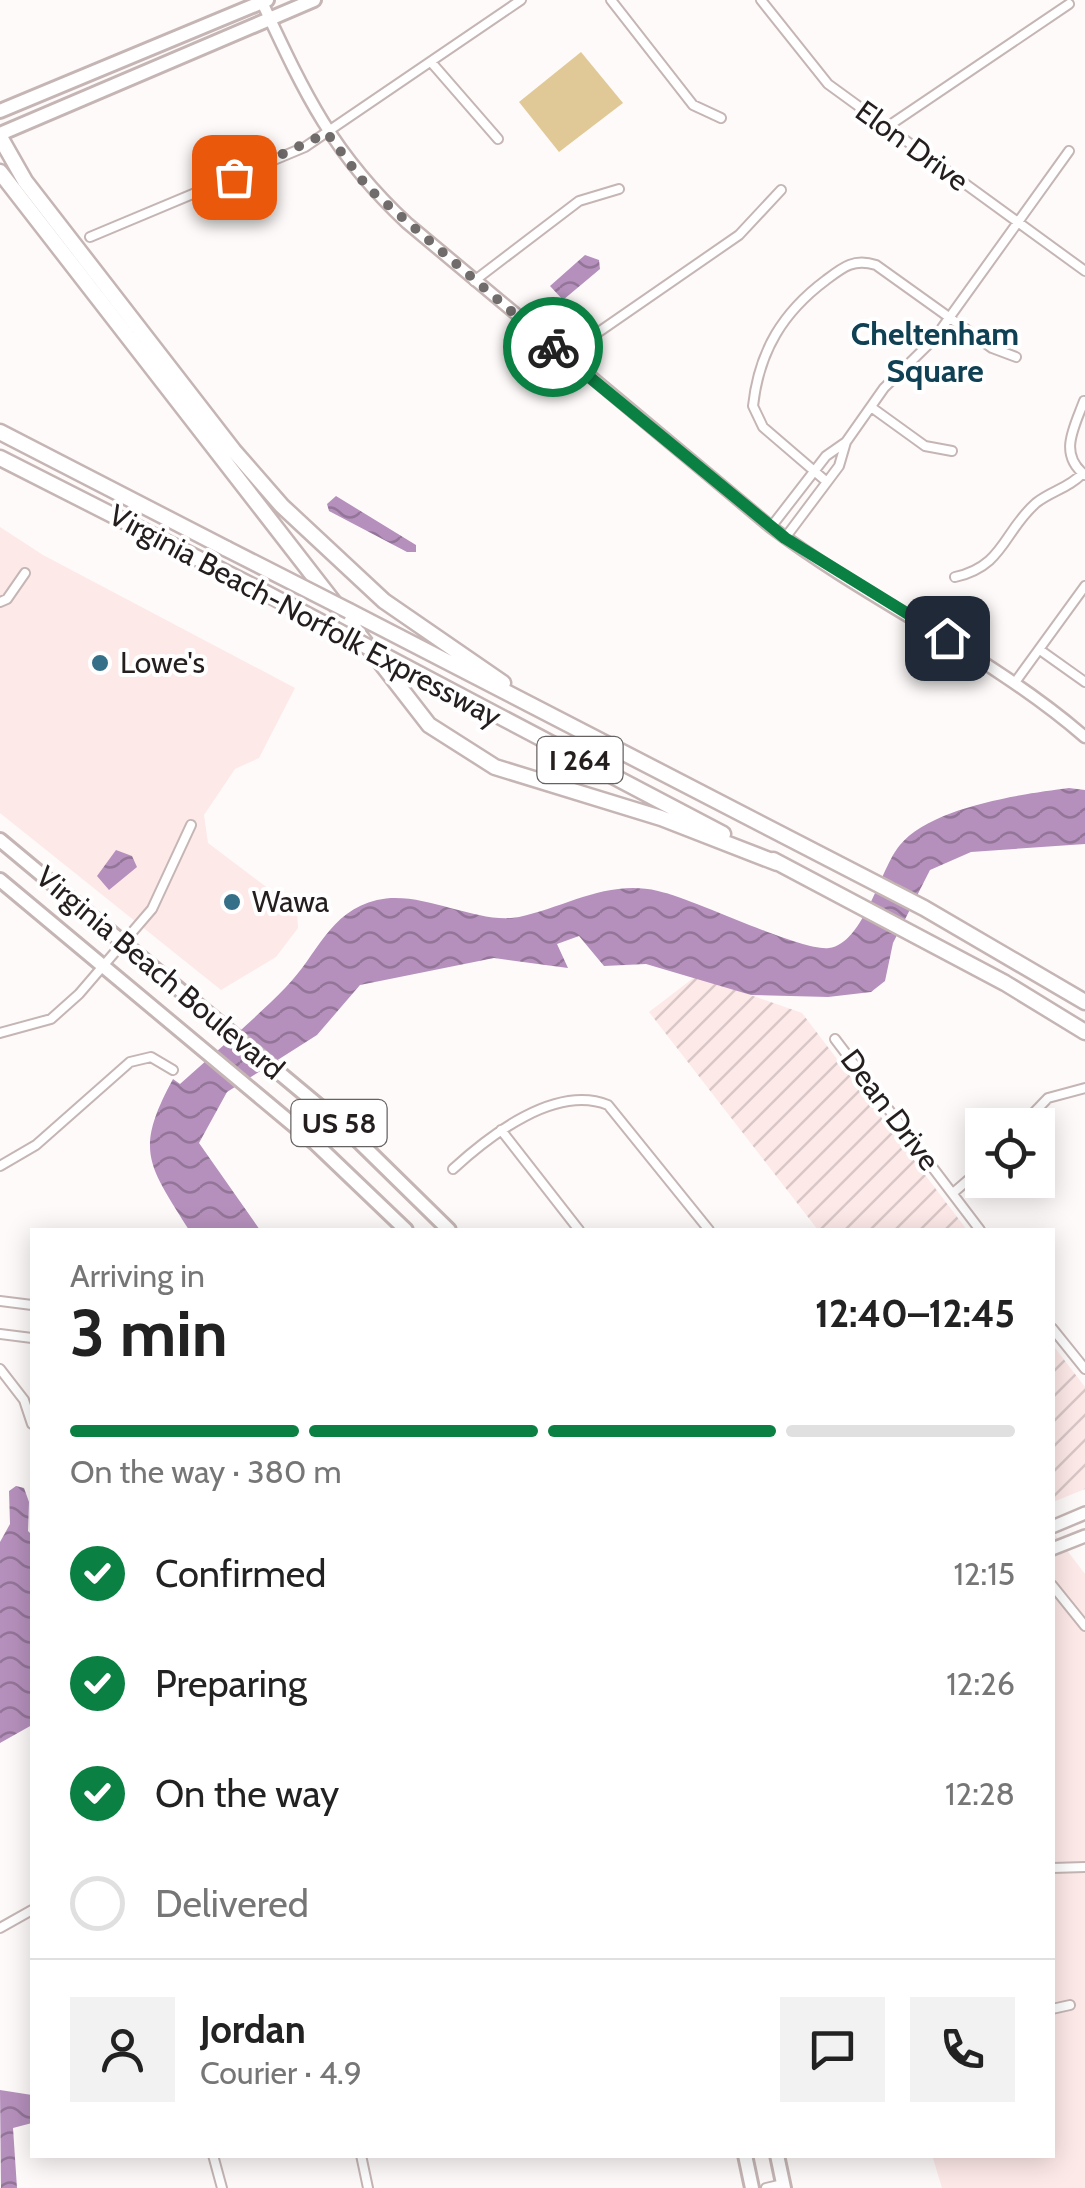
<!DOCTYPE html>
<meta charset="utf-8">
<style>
:root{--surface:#fff;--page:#f2f2f2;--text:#222;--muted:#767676;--line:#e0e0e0;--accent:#0b8043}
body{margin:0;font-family:Cabin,sans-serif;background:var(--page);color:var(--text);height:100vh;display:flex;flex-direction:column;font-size:38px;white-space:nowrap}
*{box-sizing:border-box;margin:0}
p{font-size:32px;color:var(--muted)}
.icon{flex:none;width:55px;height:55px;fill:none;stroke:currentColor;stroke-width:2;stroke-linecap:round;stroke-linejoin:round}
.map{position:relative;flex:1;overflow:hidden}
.side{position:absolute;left:30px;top:1228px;width:1025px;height:930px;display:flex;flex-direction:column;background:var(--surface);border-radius:0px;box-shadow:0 5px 25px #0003}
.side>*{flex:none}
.tools{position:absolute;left:965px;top:1108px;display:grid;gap:20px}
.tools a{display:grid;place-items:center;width:90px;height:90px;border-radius:0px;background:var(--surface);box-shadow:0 5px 25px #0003;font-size:50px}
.pin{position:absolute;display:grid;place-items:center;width:85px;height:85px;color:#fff;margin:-42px;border-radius:20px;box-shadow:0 5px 15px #0006}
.courier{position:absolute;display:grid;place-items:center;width:100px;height:100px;margin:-50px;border:8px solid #0b8043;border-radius:50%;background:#fff;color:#222;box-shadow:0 2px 12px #0007}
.overview em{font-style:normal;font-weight:700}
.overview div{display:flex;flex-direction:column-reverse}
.overview{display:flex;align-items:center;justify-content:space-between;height:170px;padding:0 40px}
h1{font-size:65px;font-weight:700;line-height:75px}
.bar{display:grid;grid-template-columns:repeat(4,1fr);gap:15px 10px;align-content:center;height:120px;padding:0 40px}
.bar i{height:12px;border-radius:8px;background:var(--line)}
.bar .current{background:var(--accent)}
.bar p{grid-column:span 4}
.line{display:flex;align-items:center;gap:25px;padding:0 40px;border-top:2px solid var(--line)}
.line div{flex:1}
.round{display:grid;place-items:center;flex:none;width:105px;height:105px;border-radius:0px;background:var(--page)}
ol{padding:0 40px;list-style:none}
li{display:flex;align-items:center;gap:30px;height:110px}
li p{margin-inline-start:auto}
li .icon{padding:10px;border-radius:50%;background:var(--accent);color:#fff;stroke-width:4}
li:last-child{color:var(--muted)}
li i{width:55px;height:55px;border:5px solid var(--line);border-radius:50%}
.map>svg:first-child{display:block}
.built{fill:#fde9e8}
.industrial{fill:url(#industrial-furrows)}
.grass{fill:#e1c997}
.water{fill:url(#water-waves)}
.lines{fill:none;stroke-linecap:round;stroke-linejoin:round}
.minor-casing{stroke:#c5b6b5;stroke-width:12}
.tertiary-casing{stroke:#c5b6b5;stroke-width:15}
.secondary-casing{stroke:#c5b6b5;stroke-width:16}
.primary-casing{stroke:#c5b6b5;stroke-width:18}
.motorway-casing{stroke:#c5b6b5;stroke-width:19}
.minor{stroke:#fff;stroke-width:8}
.tertiary{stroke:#fff;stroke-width:10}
.secondary{stroke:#fff;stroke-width:11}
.primary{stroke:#fff;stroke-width:12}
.motorway{stroke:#fff;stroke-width:14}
.motorway-bridge-casing{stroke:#c5b6b5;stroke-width:19;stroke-linecap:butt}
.motorway-bridge{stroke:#fff;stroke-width:14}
.done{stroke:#706c6b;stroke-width:10;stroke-dasharray:0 18}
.route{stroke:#0b8043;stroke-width:12}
.poi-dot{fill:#356f88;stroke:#fff;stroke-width:4}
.labels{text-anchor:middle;stroke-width:8;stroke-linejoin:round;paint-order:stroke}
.shield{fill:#fff;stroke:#666262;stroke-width:2.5}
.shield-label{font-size:28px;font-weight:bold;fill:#241f1e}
.street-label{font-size:30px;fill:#241f1e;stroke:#fff}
.poi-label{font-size:30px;fill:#241f1e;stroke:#fff;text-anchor:start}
.neighbourhood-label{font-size:32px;font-weight:bold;fill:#0f4053;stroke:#fff}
</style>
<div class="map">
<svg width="1085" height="2188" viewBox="0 0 1085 2188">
<defs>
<pattern id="industrial-furrows" width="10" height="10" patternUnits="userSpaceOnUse" patternTransform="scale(2.5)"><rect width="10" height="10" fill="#fde9e8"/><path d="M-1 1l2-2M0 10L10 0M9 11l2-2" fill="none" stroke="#d9c7c7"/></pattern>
<pattern id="water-waves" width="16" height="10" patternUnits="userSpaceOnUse" patternTransform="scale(2.5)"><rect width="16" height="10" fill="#b590bc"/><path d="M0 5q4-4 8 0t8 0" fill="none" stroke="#937598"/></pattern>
</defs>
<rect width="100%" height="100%" fill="#fefafa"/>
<path class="built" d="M 0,527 L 43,555 L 295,688 L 259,758 L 235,769 L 204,815 L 208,843 L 285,901 L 297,912 L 298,928 L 276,957 L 221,990 L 0,813 Z
M 1053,1532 L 1085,1574 L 1085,2188 L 942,2188 L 932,2155 L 1052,2155 Z"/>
<path class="industrial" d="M 696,976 L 802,1013 L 967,1230 L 818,1230 L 649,1012 Z
M 1052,1344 L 1085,1387 L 1085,1489 L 1053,1502 Z"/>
<path class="grass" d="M 581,52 L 623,103 L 559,152 L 519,102 Z"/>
<path class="water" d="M 585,255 L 599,260 L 600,269 L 563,300 L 550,286 Z
M 336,496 L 416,545 L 416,552 L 407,552 L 329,511 L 327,504 Z
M 1069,788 L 1085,790 L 1085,844 L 971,852 L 930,870 L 893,943 L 885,981 L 871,992 L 828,997 L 751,995 L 646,964 L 604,966 L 579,936 L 557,944 L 568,968 L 494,958 L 360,985 L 317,1035 L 227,1092 L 199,1143 L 260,1230 L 189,1230 C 148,1164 134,1151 173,1079 L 180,1084 C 215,1052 253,1021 286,987 C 317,956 329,911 377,900 C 421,889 477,925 519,917 C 566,907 608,879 658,891 C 698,900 801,952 829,948 C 864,944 880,868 900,845 C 931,807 1022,794 1069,788 Z
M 116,850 L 132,856 L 137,867 L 109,890 L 97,876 Z
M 16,1486 L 24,1488 L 29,1502 L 28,1531 L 32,1535 L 32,1725 L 0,1743 L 0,1542 L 10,1524 L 9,1491 Z
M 0,2090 L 32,2095 L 32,2123 L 13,2128 L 17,2188 L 1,2188 Z"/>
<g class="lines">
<g class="minor-casing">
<path id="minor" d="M 611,0 L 693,105 L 721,118
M 761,0 L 828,84 L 1085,271
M 431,62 L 498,139
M 887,127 L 1069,4
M 90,237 L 305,147 L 521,0
M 474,281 L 579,201 L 619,189
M 564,356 L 739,235 L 781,190
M 1084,401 C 1074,428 1058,454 1085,475
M 871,407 L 925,446 L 952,451
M 827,482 L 763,427 L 753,406 C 759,351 783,312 826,280 C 843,267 854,258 876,265 L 992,348 L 1016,357
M 771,527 L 826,456 L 846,442 L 884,388 L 934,339 L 1069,151
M 785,538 L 839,466 L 846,442
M 955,577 C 1004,566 1003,532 1036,503 C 1051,491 1069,488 1083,473
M 0,602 L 7,599 L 25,573
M 1040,650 L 1085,682
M 1016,681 L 1085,586
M 0,1033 L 51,1019 L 79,994 L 152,909 L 191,825
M 835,1039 L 980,1230
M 1022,1125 L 1048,1098 L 1085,1088
M 501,1130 L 579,1230
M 0,1166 L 36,1145 L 130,1062 L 151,1057 L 173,1070
M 453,1169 C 490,1135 556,1084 608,1105 L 709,1230
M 953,1193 L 982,1168
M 0,1301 L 32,1305
M 1052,1328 L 1085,1369
M 0,1334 L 32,1338
M 0,1369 L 24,1400 L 32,1424
M 1052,1585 L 1085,1626
M 1052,1868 L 1085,1867
M 0,1928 L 32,1910
M 1052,2009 L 1070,2005
M 213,2155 L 222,2188
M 361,2155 L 368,2188
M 766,2188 L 783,2184"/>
</g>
<g class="tertiary-casing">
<path id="tertiary" d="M 261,0 C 304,92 331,152 407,223 L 771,527 C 872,603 989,654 1085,737"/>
</g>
<g class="secondary-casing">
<path id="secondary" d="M 1052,1527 L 1085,1513
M 1052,1549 L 1085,1536"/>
</g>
<g class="primary-casing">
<path id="primary" d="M 0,111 L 267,0
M 0,134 L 314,0
M 0,840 L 343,1126 L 449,1230
M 0,880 L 315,1143 L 406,1230
M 745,2155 L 752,2188
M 777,2155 L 784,2188"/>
</g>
<g class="motorway-casing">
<path id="motorway" d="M 0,137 L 25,181 L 234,451 L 282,506 L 384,601 L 503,683
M 0,172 L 429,725 L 495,767 L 661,818 L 777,863
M 0,432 L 227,549
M 0,458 L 260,590
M 349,611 L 924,908 L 1085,1002
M 383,655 L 723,834
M 773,860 L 1005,983 L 1085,1032"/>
</g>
<use href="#minor" class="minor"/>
<use href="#tertiary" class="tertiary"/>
<use href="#secondary" class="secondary"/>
<use href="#primary" class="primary"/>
<use href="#motorway" class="motorway"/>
<g class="motorway-bridge-casing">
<path id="motorway-bridge" d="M 227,549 L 349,611
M 260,590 L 383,655"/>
</g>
<use href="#motorway-bridge" class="motorway-bridge"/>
</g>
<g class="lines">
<path class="done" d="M 234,177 L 327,133 L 368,188 L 553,347"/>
<path class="route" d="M 553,347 L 785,538 L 947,638"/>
</g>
<g class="poi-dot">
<circle cx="100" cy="663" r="10"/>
<circle cx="232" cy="902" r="10"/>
</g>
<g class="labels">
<g class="shield">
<rect x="537.5" y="737" width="85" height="46" rx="8"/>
<rect x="291.5" y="1100" width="95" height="46" rx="8"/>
</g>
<g class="shield-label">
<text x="580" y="770">I 264</text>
<text x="339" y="1133">US 58</text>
</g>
<g class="street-label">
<text transform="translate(912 146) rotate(36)" y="10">Elon Drive</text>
<text transform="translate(305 616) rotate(28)" y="10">Virginia Beach-Norfolk Expressway</text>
<text transform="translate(160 973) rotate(40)" y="10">Virginia Beach Boulevard</text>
<text transform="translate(890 1110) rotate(53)" y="10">Dean Drive</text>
</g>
<g class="poi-label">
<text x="120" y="673">Lowe's</text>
<text x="252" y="912">Wawa</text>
</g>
<g class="neighbourhood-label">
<text x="935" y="345">Cheltenham<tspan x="935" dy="37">Square</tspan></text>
</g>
</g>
</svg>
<div class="tools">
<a><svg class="icon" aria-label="locate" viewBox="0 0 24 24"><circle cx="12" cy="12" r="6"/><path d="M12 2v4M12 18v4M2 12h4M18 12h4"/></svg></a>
</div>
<div class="pin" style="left:234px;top:177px;background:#ea580c"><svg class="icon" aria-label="bag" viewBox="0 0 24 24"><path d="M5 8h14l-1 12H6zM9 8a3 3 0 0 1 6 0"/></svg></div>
<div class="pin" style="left:947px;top:638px;background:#1f2937"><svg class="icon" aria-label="home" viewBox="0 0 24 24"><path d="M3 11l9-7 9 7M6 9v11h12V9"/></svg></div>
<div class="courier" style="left:553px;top:347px"><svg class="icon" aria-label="bike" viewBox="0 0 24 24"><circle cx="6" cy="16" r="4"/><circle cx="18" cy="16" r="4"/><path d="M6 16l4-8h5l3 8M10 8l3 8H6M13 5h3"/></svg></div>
<section class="side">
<div class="overview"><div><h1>3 min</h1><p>Arriving in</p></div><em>12:40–12:45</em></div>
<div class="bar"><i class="current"></i><i class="current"></i><i class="current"></i><i></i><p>On the way · 380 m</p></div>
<ol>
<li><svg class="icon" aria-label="check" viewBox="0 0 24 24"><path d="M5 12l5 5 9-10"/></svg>Confirmed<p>12:15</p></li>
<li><svg class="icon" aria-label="check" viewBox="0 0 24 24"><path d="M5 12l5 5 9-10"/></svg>Preparing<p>12:26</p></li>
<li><svg class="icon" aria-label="check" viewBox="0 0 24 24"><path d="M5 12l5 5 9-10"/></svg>On the way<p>12:28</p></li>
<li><i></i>Delivered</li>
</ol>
<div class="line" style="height:180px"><a class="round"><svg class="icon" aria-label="person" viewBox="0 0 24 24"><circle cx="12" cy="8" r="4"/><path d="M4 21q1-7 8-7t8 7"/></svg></a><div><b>Jordan</b><p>Courier · 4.9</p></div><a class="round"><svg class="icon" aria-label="chat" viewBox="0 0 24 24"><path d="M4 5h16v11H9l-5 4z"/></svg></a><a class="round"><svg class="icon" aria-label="phone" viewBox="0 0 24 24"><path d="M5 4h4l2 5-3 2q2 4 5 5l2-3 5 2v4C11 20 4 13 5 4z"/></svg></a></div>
</section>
</div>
